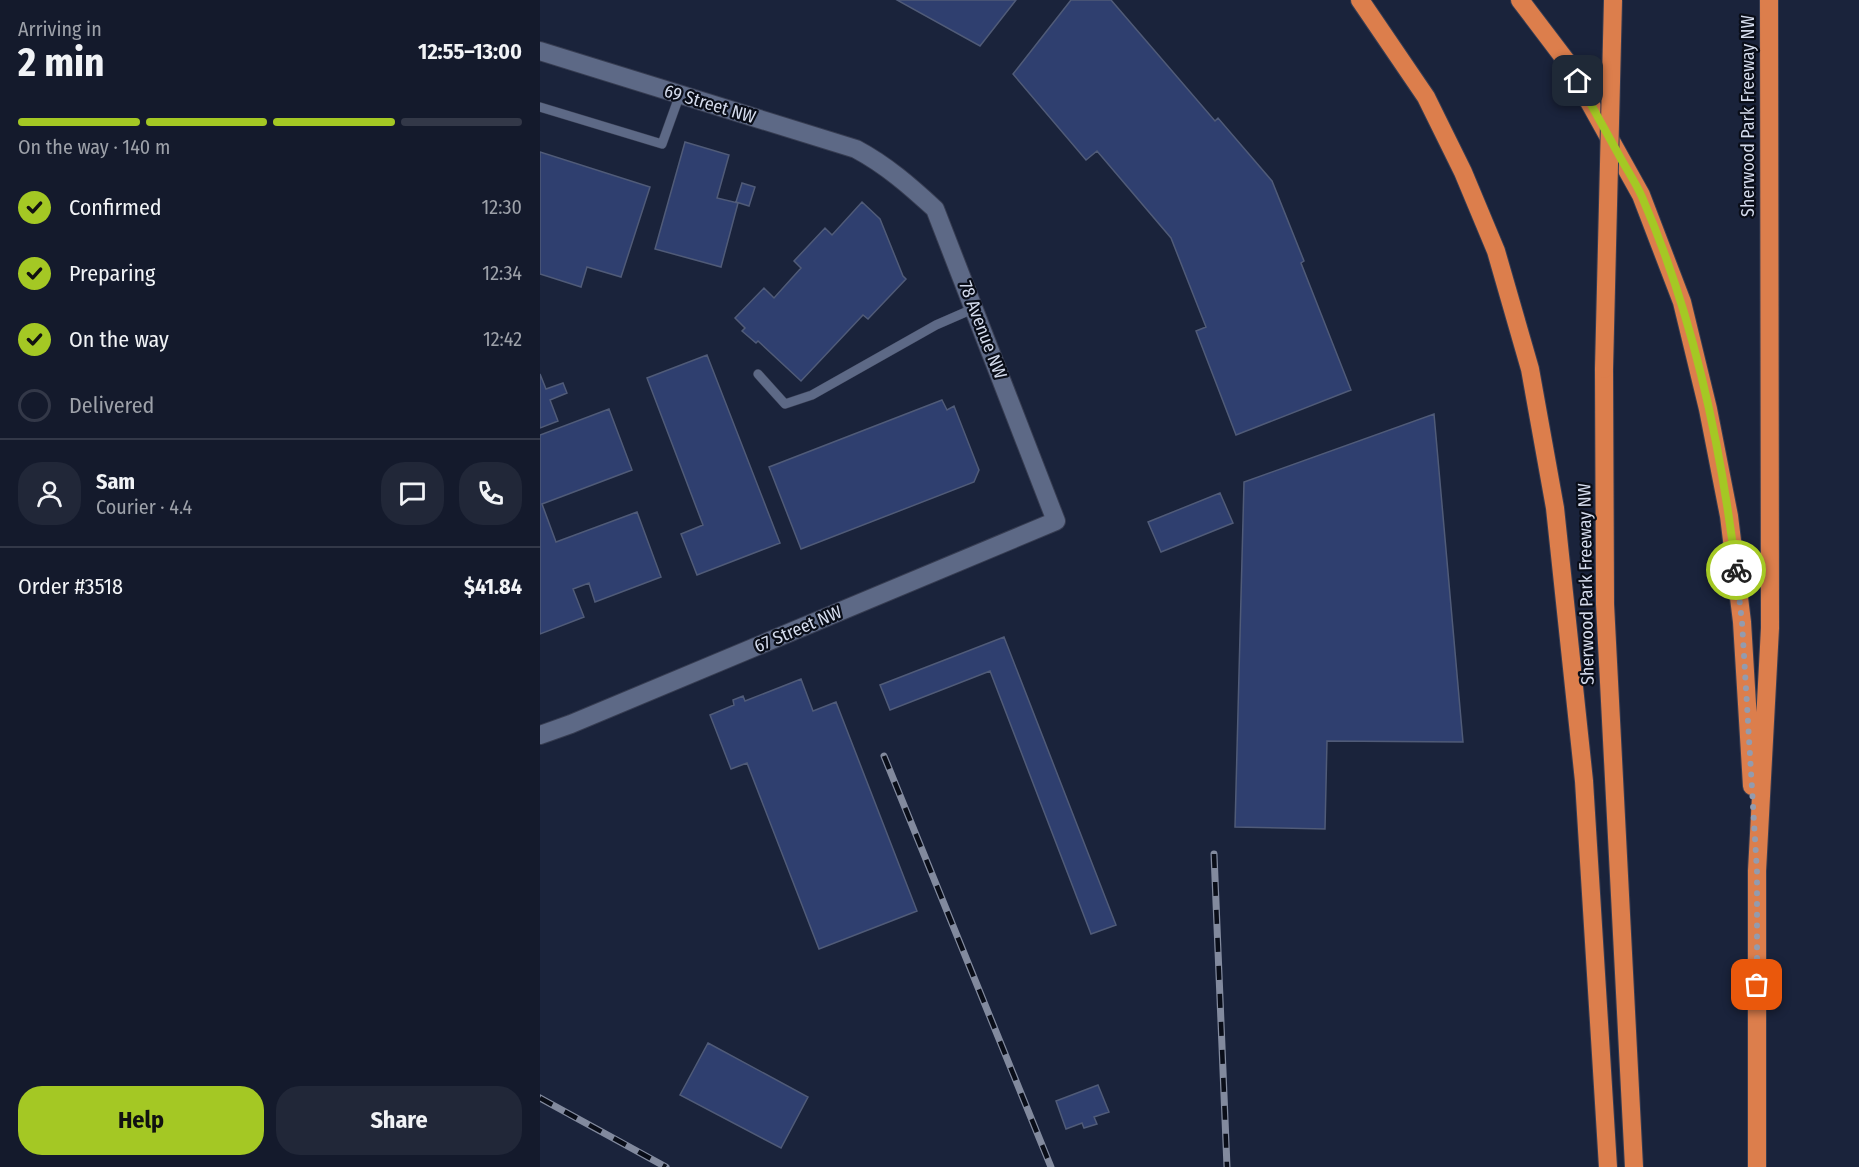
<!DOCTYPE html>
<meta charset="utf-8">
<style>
:root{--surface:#141a2c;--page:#212738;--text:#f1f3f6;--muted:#9da1a9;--line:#333848;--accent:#a4c824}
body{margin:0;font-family:"Fira Sans Condensed",sans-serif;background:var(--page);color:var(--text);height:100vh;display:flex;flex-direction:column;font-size:22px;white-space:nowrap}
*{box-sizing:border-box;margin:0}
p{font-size:20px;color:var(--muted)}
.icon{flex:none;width:33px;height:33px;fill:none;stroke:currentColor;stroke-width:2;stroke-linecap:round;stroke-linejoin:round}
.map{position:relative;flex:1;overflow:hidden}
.details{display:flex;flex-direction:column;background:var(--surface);width:540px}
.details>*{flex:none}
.pin{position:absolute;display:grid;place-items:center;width:51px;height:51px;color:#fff;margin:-26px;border-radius:12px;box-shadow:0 3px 9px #0006}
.courier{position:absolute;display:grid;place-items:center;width:60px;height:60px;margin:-30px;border:4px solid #a4c824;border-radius:50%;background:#fff;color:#222;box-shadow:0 2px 8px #0007}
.summary em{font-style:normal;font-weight:700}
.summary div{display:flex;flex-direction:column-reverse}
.summary{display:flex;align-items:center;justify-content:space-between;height:102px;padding:0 18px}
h1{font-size:39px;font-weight:700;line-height:45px}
.bar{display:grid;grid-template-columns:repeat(4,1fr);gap:9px 6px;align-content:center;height:72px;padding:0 18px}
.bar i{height:8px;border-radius:4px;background:var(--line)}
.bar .selected{background:var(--accent)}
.bar p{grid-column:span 4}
.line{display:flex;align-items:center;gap:15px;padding:0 18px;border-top:2px solid var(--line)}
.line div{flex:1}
.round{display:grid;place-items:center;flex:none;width:63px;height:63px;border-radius:24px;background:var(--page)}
ol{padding:0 18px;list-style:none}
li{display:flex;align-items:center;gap:18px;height:66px}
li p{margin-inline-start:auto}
li .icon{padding:6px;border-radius:50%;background:var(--accent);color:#111;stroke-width:4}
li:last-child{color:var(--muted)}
li i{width:33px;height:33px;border:3px solid var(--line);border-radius:50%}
.cta{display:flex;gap:12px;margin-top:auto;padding:12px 18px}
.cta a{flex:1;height:69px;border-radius:24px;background:var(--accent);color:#111;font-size:24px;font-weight:700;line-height:69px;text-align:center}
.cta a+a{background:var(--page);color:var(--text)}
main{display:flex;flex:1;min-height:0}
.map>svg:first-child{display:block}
.building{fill:#2f3f6f;stroke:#505b78;stroke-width:1.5}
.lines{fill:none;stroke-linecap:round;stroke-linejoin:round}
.lane-casing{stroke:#373d52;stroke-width:10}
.street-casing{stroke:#373d52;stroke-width:20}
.highway-casing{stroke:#373d52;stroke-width:20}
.lane{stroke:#5d6986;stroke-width:9}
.street{stroke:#5d6986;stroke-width:18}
.highway{stroke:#dc7e4c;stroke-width:18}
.rail-casing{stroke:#828a9e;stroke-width:7}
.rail{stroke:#090d18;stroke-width:4.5;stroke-dasharray:14;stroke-linecap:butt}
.highway-bridge-casing{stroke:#373d52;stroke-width:20;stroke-linecap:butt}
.highway-bridge{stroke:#dc7e4c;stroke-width:18}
.done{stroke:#939bae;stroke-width:6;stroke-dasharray:0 10.8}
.route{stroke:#a4c824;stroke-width:8}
.labels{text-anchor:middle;stroke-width:4.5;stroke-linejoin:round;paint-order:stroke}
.street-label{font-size:18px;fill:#d4dbec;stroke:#090d18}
</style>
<main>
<section class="details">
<div class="summary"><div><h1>2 min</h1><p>Arriving in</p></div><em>12:55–13:00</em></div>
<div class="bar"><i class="selected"></i><i class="selected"></i><i class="selected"></i><i></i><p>On the way · 140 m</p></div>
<ol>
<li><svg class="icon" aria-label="check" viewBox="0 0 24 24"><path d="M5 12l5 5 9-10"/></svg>Confirmed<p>12:30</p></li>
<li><svg class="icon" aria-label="check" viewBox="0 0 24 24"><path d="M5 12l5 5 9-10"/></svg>Preparing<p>12:34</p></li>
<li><svg class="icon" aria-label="check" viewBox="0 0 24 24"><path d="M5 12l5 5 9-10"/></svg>On the way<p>12:42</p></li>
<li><i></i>Delivered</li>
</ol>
<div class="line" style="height:108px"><a class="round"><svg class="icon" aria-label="person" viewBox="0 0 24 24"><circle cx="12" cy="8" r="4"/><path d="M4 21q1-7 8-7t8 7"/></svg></a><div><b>Sam</b><p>Courier · 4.4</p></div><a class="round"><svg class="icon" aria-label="chat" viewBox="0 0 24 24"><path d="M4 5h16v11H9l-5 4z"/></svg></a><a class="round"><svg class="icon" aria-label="phone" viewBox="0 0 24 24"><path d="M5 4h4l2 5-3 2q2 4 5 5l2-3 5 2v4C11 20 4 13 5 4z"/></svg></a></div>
<div class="line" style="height:78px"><div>Order #3518</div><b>$41.84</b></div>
<div class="cta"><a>Help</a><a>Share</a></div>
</section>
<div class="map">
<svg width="1319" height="1167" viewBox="0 0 1319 1167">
<rect width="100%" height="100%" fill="#1a233b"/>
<path class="building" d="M 357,0 L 476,0 L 440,46 Z
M 531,0 L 571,0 L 675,121 L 678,118 L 732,181 L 764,261 L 761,263 L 811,390 L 696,435 L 656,331 L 666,327 L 631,238 L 557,151 L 546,160 L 473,74 Z
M 145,142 L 189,155 L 177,198 L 198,203 L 181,267 L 115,249 Z
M 0,152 L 110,187 L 81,277 L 47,267 L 41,287 L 0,274 Z
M 202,183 L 215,187 L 209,206 L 196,202 Z
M 322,202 L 340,219 L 363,276 L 366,279 L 328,319 L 323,315 L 261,381 L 218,341 L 216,343 L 202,331 L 205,328 L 195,318 L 224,288 L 234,298 L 261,268 L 254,261 L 285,228 L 292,235 Z
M 167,355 L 240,543 L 157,575 L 141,534 L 163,525 L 107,378 Z
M 0,374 L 6,389 L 23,383 L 27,393 L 10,400 L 18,421 L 0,428 Z
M 402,400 L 407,410 L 414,406 L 439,470 L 434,482 L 261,549 L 229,467 Z
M 69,409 L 92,470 L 2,504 L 16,542 L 97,512 L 121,577 L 55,602 L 49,583 L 33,589 L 44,617 L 0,634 L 0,435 Z
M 894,414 L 923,742 L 787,741 L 785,829 L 695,827 L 704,482 Z
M 680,493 L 693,523 L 621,552 L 608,522 Z
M 464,637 L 576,925 L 551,934 L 450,671 L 350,710 L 340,685 Z
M 261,679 L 273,711 L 296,702 L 377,911 L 279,949 L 207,763 L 191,769 L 170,715 L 194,705 L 193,700 L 203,696 L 205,701 Z
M 168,1043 L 268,1097 L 241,1148 L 140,1095 Z
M 558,1085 L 569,1112 L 554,1117 L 557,1124 L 544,1128 L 542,1123 L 526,1129 L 516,1101 Z"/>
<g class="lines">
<g class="lane-casing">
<path id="lane" d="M 0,107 L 122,144 L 140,94
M 218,374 L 245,404 L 272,395 L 396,325 L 435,308"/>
</g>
<g class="street-casing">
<path id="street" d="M 0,51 L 316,149 C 346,165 370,186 395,209 L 516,521 L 31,724 L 0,735"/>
</g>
<g class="highway-casing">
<path id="highway" d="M 820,0 L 886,97 L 923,172 L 956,251 L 990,369 L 1015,508 L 1044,781 L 1068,1167
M 980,0 L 1027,62 L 1101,195 L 1142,302 L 1168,409 L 1189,516 L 1202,622 L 1212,786
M 1064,369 L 1065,604 L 1094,1167
M 1217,1167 L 1217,871 L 1230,628 L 1229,0"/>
</g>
<use href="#lane" class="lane"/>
<use href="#street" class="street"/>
<use href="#highway" class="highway"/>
<g class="rail-casing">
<path id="rail" d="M 344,756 L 511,1167
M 674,854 L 687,1167
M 0,1098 L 126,1167"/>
</g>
<use href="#rail" class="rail"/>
<g class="highway-bridge-casing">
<path id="highway-bridge" d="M 1064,369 L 1073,0"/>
</g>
<use href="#highway-bridge" class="highway-bridge"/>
</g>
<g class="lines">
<path class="done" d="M 1196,570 L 1202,622 L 1217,872 L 1217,985"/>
<path class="route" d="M 1038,81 C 1052,106 1066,132 1080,157 C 1087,170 1096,183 1102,197 C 1152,312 1181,445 1196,570"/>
</g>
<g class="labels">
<g class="street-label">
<text transform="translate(170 104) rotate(17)" y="6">69 Street NW</text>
<text transform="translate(1208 116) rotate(-90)" y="6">Sherwood Park Freeway NW</text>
<text transform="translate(443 330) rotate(69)" y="6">78 Avenue NW</text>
<text transform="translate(1046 584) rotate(-91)" y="6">Sherwood Park Freeway NW</text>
<text transform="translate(258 629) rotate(-23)" y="6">67 Street NW</text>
</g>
</g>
</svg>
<div class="pin" style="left:1217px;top:985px;background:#ea580c"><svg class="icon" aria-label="bag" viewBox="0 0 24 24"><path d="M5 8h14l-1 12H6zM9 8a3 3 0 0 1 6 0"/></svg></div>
<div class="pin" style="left:1038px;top:81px;background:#1f2937"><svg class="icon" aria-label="home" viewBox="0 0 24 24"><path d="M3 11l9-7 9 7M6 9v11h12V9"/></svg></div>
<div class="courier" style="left:1196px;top:570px"><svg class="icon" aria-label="bike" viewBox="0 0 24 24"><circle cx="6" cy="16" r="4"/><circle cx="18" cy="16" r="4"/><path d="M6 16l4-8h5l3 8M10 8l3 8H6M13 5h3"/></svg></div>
</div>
</main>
